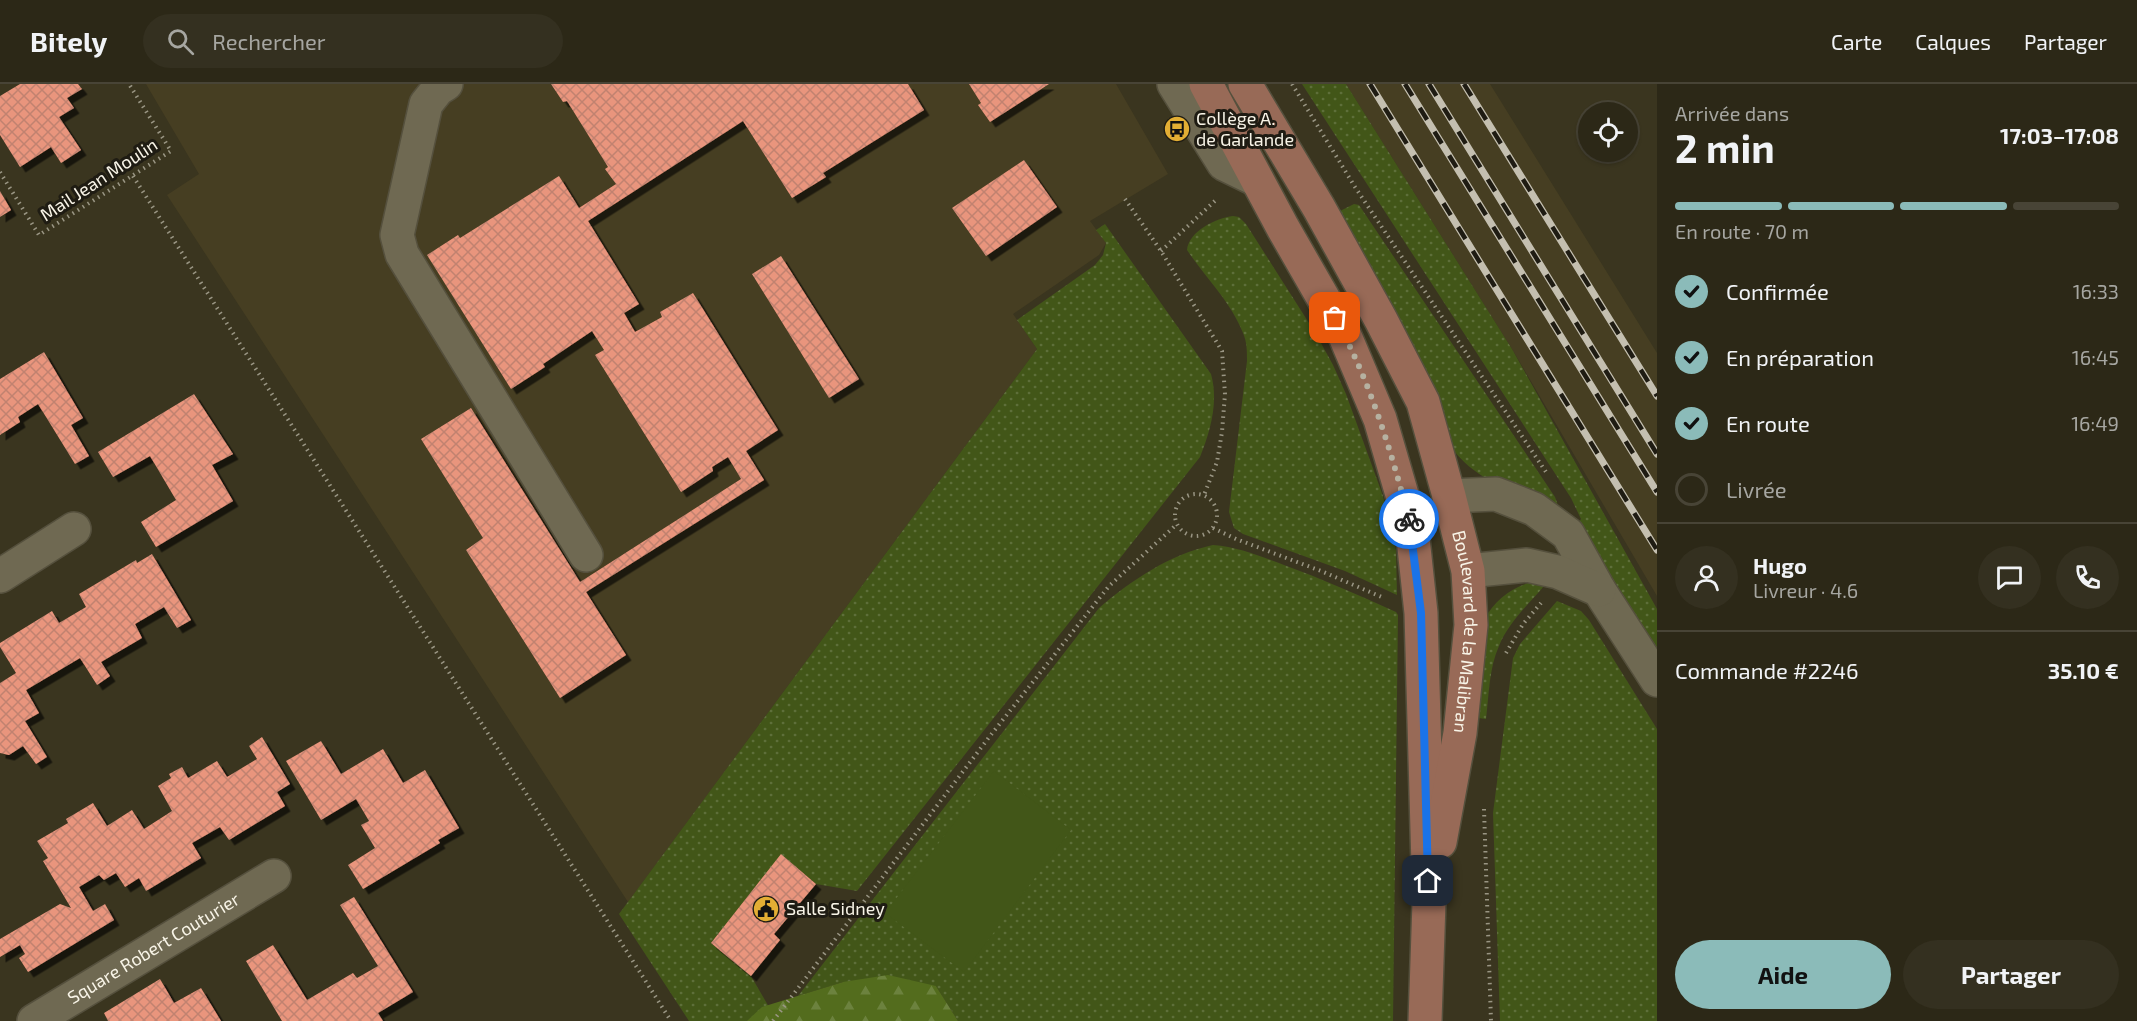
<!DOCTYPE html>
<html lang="fr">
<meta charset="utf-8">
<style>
:root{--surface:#2c2817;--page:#343020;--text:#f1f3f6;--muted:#a6a6a1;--line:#484436;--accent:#8bbbb9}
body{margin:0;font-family:"Exo 2",sans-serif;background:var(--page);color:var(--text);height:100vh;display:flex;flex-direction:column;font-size:22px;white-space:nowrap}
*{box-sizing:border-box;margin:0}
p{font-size:20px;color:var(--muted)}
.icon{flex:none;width:33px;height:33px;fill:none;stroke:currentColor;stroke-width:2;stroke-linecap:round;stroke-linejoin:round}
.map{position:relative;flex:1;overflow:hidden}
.drawer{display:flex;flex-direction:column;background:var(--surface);width:480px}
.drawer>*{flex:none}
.tools{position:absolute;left:1578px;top:18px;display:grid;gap:12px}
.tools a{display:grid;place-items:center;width:60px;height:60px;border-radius:50%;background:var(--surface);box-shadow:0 2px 4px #0004,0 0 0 2px var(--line);font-size:30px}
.pin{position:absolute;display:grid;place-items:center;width:51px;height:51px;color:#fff;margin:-26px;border-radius:12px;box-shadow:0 3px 9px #0006}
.courier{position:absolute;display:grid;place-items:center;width:60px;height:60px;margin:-30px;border:4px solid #1a73e8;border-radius:50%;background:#fff;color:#222;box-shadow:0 2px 8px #0007}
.overview em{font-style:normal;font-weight:700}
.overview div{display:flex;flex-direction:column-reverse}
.overview{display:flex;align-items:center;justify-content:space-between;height:102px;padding:0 18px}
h1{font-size:39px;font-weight:700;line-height:45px}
.bar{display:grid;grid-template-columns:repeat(4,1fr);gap:9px 6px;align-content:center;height:72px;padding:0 18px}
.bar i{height:8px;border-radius:4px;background:var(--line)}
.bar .on{background:var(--accent)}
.bar p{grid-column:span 4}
.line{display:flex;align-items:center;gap:15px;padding:0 18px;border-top:2px solid var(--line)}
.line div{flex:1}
.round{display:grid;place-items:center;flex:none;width:63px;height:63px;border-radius:32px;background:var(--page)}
ol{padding:0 18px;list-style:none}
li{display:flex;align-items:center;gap:18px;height:66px}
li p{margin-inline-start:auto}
li .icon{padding:6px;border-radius:50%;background:var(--accent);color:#111;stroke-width:4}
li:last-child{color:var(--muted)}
li i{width:33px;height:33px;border:3px solid var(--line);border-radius:50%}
.primary-button{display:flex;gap:12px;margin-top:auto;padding:12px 18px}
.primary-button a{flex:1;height:69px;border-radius:36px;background:var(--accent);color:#111;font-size:24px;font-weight:700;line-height:69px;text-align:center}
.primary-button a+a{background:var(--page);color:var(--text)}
header{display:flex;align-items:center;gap:36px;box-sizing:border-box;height:84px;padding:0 30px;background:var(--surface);border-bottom:2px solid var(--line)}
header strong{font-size:28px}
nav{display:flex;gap:33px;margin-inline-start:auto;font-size:21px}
.search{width:420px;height:54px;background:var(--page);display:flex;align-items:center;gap:15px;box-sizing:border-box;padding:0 21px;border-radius:33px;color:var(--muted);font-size:22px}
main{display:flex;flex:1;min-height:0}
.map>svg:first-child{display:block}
.built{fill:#463e22}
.grass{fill:url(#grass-dots)}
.forest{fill:url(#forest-firs)}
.pitch{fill:#425618}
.building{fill:url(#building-cross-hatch);filter:url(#shadow)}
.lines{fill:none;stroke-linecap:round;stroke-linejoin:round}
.minor-casing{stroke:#55503d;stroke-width:36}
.major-casing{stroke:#55503d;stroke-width:36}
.path{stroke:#9a9684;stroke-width:4;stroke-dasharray:1.5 4.5;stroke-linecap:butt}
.minor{stroke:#6f6952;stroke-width:33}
.major{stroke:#986a57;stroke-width:33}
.rail-casing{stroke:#c4bfb0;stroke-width:7}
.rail{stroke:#1f1c13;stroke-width:4.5;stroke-dasharray:14;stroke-linecap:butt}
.done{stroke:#b6b1a1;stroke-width:6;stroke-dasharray:0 10.8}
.route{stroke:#1a73e8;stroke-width:8}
.labels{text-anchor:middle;stroke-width:6;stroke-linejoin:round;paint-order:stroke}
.poi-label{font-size:18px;fill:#f8f4e7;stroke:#1f1c13;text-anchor:start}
.street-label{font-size:18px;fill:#f8f4e7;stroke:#1f1c13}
</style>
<header>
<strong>Bitely</strong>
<div class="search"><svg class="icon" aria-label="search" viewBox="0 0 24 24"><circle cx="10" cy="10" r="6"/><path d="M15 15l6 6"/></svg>Rechercher</div>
<nav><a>Carte</a><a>Calques</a><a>Partager</a></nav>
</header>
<main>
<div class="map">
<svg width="1657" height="937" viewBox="0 0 1657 937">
<defs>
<pattern id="grass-dots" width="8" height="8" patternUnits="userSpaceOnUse" patternTransform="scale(1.5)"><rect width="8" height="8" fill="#425618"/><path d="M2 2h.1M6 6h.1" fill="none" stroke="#5e6f3a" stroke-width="1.8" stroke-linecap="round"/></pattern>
<pattern id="forest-firs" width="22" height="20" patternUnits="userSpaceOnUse" patternTransform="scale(1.5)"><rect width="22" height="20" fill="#536c1d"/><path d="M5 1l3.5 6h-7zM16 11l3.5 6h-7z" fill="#6c823e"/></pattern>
<pattern id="building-cross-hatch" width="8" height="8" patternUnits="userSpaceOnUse" patternTransform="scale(1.5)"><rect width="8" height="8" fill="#e9957d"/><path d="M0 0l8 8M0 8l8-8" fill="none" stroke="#c1826f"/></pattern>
<filter id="shadow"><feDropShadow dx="5.5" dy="5.5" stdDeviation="0" flood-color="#0009"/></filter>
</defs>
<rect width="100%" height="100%" fill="#3a351f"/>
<path class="built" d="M 146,0 L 1116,0 L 1168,90 L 1090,137 L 1106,159 L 1099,171 L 1013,230 L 1037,265 L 628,818 L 167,111 L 199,90 Z
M 1346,0 L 1490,0 L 1657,269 L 1657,512 L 1512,265 Z"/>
<path class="grass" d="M 1302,0 L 1346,0 L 1512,265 L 1657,525 L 1657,570 L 1576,442 L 1581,435 L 1571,414 Z
M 1354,120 L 1359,121 L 1555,413 L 1560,427 C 1520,410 1474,398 1449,360 L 1336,129 Z
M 1233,132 L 1239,133 L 1246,140 L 1316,250 L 1333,281 L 1346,310 L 1383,412 L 1390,439 L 1396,466 L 1397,511 L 1345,487 L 1243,450 L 1234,444 L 1229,428 L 1247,277 C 1247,267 1247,258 1243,249 C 1231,218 1205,193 1187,166 C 1189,147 1216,134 1233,132 Z
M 1105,140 L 1211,290 C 1219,318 1210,348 1200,373 L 857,807 L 816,800 L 781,771 L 711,859 L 751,892 L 773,930 L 768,937 L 689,937 L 619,830 L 1037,265 L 1017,236 L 1095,181 L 1103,171 L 1106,159 L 1096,146 Z
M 1213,461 C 1238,463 1260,472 1284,481 C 1322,495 1359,511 1396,528 L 1398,531 L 1393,937 L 958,937 L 936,902 L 843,898 L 798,912 L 1099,524 C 1132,496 1170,470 1213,461 Z
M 1535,497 L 1545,497 L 1544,502 C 1528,521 1508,539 1499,562 C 1489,584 1489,611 1486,635 L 1471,633 L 1483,537 C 1496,515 1511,503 1535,497 Z
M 1557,517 L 1581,527 L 1589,536 L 1657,645 L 1657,937 L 1500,937 L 1493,729 L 1513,574 L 1520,560 Z"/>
<path class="forest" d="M 888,891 L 936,902 L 958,937 L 747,937 L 762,923 L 843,898 Z"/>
<path class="pitch" d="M 994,687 L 1071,746 L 964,888 L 885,829 Z"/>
<path class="building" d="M 20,0 L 78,0 L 82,5 L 67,14 L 74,24 L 59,33 L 81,66 L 61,79 L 51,63 L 20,83 L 0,51 L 0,12 Z
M 551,0 L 908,0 L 924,26 L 823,89 L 826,93 L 792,114 L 743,37 L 588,137 L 639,220 L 624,229 L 635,248 L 662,233 L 660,228 L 693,209 L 778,346 L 746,367 L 764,396 L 586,508 L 626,571 L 560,614 L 466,466 L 483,454 L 421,355 L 471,324 L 580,498 L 741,395 L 728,373 L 712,383 L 713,387 L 681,408 L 595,271 L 604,266 L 592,247 L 543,280 L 545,283 L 511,305 L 427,171 L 458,151 L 460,154 L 559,92 L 579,124 L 616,100 L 605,85 L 608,83 L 567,17 L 563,18 Z
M 969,0 L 1049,0 L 990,38 L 978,21 L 981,19 Z
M 1024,76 L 1057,123 L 986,172 L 952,124 Z
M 0,107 L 11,126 L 0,133 Z
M 781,172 L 859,295 L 829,314 L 752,190 Z
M 44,268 L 83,334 L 71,341 L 89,372 L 75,380 L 38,320 L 18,333 L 20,338 L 0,351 L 0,295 Z
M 194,310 L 233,370 L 212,381 L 233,417 L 156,463 L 141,438 L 176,416 L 150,372 L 113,393 L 98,368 Z
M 152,470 L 191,536 L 177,544 L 164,523 L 135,540 L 142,554 L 101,578 L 110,592 L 97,601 L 80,574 L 26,606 L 39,629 L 25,637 L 47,673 L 36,680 L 23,662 L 9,671 L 0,669 L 0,599 L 16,589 L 0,563 L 0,559 L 52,527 L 59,539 L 86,523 L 79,510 L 136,476 L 137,479 Z
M 262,653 L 290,700 L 277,708 L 285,722 L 229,756 L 220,743 L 192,759 L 201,774 L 146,807 L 139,794 L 125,803 L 116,789 L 104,796 L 99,791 L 79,803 L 93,827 L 105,820 L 114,836 L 28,888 L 19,874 L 25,870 L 20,861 L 0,873 L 0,855 L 60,820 L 71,824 L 43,777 L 48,774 L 37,757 L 68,739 L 66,735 L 93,719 L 107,742 L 132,726 L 144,745 L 172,727 L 158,702 L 171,694 L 169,690 L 182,683 L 188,694 L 217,677 L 227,693 L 257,675 L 249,662 Z
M 321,657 L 341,690 L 383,665 L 403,699 L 425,686 L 459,744 L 438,756 L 440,759 L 363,805 L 348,781 L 375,764 L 361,741 L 369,737 L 356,715 L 321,736 L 286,677 Z
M 781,770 L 816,800 L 774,850 L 780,856 L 751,892 L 711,859 Z
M 354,813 L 413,908 L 378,929 L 383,937 L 282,937 L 246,877 L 273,861 L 307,916 L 353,889 L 357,894 L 378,882 L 340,821 Z
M 160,895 L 174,919 L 201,904 L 221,937 L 108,937 L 104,929 Z"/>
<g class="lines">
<g class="minor-casing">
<g id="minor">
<path d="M 446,0 L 438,5 L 426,20 L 397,151 L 402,170 L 586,471"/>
<path d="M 1174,0 L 1224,80 L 1257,96"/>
<path d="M 1449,412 L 1496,410 L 1534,425 L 1568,450 L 1599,506 L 1657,596"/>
<path d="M 1468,487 L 1527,481 L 1558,488 L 1599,506"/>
<path d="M 0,492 L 74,445"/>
<path id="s1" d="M 34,937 L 274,792"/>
</g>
</g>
<g class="major-casing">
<g id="major">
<path d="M 1206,0 L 1283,144 L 1345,252 L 1380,335 L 1412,445 L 1421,529 L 1429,818 L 1425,937"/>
<path id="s2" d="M 1245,0 L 1319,124 L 1381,236 L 1423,318 L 1449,412 L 1468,487 L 1471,541 L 1460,649 L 1440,758"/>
</g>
</g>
<path class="path" d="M 1292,0 L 1355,103 L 1548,391
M 0,88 L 39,151 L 171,67 L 129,0
M 133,92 L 671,937
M 1125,115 L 1161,167 L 1222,267 L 1225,310 L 1222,348 L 1217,378 L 1204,411
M 1161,167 L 1217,115
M1175 431a21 21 0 1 1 42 0a21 21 0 1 1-42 0Z
M 1213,444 L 1236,455 L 1321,487 L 1384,514
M 1506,569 L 1523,540 L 1541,519
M 1484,725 L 1491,937
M 773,937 L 990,652 L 1109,502 L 1176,441"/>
<use href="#minor" class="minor"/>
<use href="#major" class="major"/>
<g class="rail-casing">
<path id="rail" d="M 1370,0 L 1657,466
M 1405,0 L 1657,408
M 1429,0 L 1657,370
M 1464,0 L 1657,312"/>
</g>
<use href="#rail" class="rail"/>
</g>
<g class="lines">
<path class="done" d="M 1335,234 C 1370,296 1391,367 1409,435"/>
<path class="route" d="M 1409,435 L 1421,529 L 1428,797"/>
</g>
<defs>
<g id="bus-disc" transform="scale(1.35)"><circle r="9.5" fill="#e3ae34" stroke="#1f1c13"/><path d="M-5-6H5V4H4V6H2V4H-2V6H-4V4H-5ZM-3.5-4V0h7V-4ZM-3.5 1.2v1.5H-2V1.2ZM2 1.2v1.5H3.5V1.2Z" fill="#111"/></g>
<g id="civic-disc" transform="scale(1.35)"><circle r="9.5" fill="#e3ae34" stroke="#1f1c13"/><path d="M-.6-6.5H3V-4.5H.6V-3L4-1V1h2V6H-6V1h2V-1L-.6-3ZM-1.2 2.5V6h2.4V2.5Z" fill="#111"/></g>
</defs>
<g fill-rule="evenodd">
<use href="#bus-disc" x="1177" y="45"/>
<use href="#civic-disc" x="766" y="825"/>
</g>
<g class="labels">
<g class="poi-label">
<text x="1196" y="41">Collège A.<tspan x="1196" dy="21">de Garlande</tspan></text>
<text x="786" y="831">Salle Sidney</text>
</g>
<g class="street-label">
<text transform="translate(99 96) rotate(-33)" y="6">Mail Jean Moulin</text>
<text dy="6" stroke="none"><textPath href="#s2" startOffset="600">Boulevard de la Malibran</textPath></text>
<text dy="6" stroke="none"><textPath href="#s1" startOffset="140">Square Robert Couturier</textPath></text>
</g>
</g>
</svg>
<div class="tools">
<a><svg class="icon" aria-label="locate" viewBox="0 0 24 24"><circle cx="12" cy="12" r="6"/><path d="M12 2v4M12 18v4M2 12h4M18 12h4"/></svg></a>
</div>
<div class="pin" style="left:1335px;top:234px;background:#ea580c"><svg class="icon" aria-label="bag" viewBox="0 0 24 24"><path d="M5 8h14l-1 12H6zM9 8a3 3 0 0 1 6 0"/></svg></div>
<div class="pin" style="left:1428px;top:797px;background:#1f2937"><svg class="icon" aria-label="home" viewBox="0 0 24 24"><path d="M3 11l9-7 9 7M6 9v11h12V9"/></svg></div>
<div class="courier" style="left:1409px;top:435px"><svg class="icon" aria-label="bike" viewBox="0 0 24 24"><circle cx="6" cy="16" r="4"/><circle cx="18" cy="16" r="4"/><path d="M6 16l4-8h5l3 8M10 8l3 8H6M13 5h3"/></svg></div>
</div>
<section class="drawer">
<div class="overview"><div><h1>2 min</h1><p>Arrivée dans</p></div><em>17:03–17:08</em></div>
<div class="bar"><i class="on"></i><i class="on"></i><i class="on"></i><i></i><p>En route · 70 m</p></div>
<ol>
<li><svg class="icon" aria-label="check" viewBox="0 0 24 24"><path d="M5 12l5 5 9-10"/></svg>Confirmée<p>16:33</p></li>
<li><svg class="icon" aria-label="check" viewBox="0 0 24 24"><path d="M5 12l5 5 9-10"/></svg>En préparation<p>16:45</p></li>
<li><svg class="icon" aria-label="check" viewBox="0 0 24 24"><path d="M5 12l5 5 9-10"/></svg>En route<p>16:49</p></li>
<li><i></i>Livrée</li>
</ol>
<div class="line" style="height:108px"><a class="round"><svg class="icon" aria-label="person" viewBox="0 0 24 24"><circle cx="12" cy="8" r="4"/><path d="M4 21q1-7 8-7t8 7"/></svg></a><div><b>Hugo</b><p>Livreur · 4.6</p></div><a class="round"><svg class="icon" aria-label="chat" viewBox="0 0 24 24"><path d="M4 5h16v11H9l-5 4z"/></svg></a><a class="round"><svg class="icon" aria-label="phone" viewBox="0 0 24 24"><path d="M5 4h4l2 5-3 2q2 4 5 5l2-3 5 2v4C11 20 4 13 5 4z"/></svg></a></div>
<div class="line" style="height:78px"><div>Commande #2246</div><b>35.10 €</b></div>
<div class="primary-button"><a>Aide</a><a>Partager</a></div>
</section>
</main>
